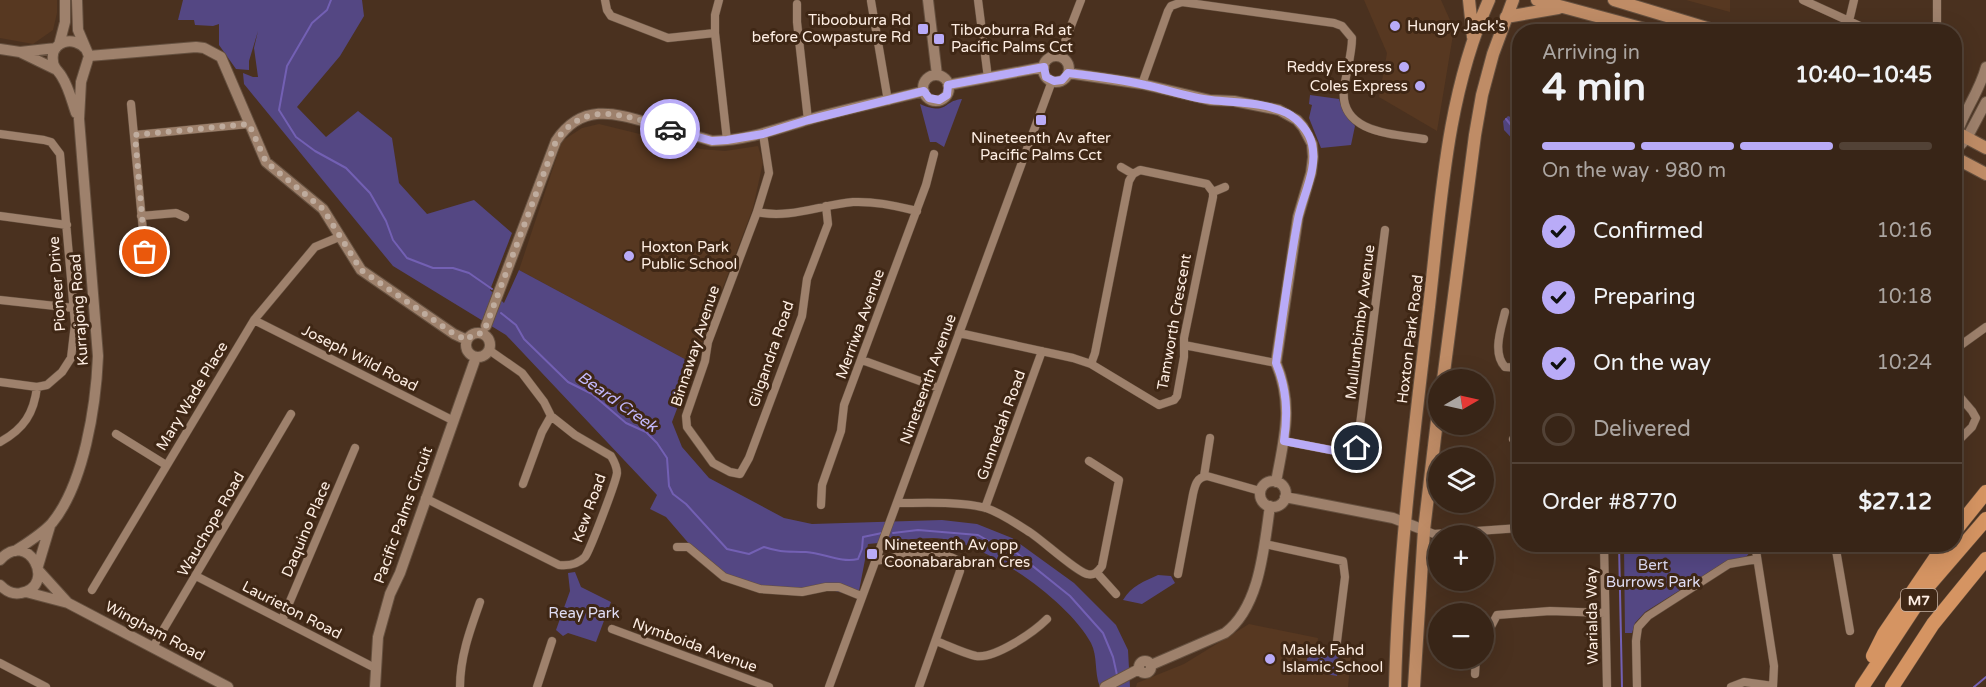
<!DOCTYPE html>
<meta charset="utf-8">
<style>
:root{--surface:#382517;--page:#3f2d20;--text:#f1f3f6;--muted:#aba5a1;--line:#524236;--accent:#b9abf7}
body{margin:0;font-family:"Varela Round",sans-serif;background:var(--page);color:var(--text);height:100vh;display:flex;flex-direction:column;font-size:22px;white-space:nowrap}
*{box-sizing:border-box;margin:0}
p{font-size:20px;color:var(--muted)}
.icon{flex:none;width:33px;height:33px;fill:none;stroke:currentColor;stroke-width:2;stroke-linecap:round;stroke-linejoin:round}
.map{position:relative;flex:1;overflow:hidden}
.drawer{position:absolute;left:1512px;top:24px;width:450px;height:528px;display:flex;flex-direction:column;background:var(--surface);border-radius:24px;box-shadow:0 6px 24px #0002,0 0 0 2px var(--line)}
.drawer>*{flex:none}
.needle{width:39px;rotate:81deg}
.controls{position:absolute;left:1428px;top:369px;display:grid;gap:12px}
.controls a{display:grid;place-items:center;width:66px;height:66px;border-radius:50%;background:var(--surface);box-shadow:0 6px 24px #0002,0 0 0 2px var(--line);font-size:30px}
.pin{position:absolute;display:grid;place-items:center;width:51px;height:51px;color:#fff;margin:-26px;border:3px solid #fff;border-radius:50%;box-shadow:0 2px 6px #0007}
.courier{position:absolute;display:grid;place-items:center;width:60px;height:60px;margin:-30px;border:4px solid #b9abf7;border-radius:50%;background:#fff;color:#222;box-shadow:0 2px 8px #0007}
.head em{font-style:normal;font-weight:700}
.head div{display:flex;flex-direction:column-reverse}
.head{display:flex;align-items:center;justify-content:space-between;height:102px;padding:0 30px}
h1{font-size:39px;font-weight:700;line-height:45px}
.bar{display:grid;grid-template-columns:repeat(4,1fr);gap:9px 6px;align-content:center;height:72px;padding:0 30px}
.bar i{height:8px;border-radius:4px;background:var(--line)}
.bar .selected{background:var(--accent)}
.bar p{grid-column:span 4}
.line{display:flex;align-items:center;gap:15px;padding:0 30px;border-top:2px solid var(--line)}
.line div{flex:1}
ol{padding:0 30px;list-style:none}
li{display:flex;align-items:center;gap:18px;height:66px}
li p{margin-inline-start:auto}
li .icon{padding:6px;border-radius:50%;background:var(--accent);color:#111;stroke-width:4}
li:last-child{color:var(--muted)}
li i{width:33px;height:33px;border:3px solid var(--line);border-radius:50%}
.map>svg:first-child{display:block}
.built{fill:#573821}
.green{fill:#544783}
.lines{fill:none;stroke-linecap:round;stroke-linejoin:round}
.stream{stroke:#7360b4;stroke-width:2}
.street-casing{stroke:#65503f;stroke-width:9}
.secondary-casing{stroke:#65503f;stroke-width:12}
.primary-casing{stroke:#65503f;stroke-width:14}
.highway-casing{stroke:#65503f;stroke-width:15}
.street{stroke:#9e816c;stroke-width:8}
.secondary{stroke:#9e816c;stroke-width:10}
.primary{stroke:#bf8c66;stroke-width:12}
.highway{stroke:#d59462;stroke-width:14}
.done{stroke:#bfac9e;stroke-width:6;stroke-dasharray:0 10.8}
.route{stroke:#b9abf7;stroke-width:8}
.poi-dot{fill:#b9abf7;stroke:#3f2715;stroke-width:2}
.labels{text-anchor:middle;stroke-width:6;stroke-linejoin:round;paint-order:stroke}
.shield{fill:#3f2715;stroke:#c5b2a5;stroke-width:1.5}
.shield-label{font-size:14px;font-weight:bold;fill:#feeee3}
.poi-label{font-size:15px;fill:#feeee3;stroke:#3f2715;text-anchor:start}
.street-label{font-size:15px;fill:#feeee3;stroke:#3f2715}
.park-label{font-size:15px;fill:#dfdcf3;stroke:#3f2715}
.water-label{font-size:16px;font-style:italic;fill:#c2b7fa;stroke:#3f2715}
</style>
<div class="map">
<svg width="1986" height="687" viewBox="0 0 1986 687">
<rect width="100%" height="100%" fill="#4a311f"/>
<path class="built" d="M 0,0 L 57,0 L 57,13 L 53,30 L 33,44 L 0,38 Z
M 1364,0 L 1441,0 L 1454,29 L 1437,131 L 1379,97 L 1387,53 Z
M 1686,0 L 1730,0 L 1730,12 Z
M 599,124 L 701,149 L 725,151 L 758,146 L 763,162 L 753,208 L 694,364 L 519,270 L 562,141 L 582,128 Z
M 1249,624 L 1318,638 L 1317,648 L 1351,655 L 1348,687 L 1136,687 L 1137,683 L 1184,664 Z"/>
<path class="green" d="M 183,0 L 362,0 L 364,16 L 340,56 L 297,107 L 326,137 L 358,111 L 392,138 L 399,183 L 427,214 L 474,200 L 512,233 L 490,290 L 504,303 L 519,270 L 694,364 L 672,422 L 682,447 L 709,478 L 784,518 L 812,524 L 942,520 L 977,524 L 1012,538 L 1074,583 L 1116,625 L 1128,650 L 1130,687 L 1100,687 C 1094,672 1098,657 1091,643 C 1068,600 982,539 933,538 C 912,538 889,542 868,544 L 859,591 L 843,593 L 831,590 L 790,595 L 731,580 L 697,553 L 666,517 L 650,509 L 657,495 L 506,335 L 393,266 L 244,84 L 243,73 L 253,77 L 258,77 L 254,48 L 258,31 L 249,61 L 249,70 L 236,69 L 219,45 L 219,24 L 213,26 L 195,25 L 194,20 L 178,20 Z
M 1310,95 L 1339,99 L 1343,111 L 1355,126 L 1351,145 L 1321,148 L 1309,118 L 1312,105 L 1309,104 Z
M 962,99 L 944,147 L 936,142 L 930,142 L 920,104 C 948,116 942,101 962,99 Z
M 1508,116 L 1516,119 L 1519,126 L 1519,146 L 1504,130 L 1503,121 Z
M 1751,544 L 1751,551 L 1746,557 L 1725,562 L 1645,612 L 1635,623 L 1632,633 L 1625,633 L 1624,545 Z
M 575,572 L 581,587 L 611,602 L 596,642 L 568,633 L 563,636 L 556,630 L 570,591 L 568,573 Z
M 1158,575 L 1171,576 L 1175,583 L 1142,604 L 1123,600 C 1131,586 1145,581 1158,575 Z
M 1309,649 L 1341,655 L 1337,676 L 1305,670 Z"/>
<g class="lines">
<path class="stream" d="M 331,0 L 327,10 L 312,23 L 287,66 L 279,110 L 296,137 L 315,151 L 346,168 L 370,193 L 386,221 L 393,240 L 407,258 L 433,268 L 453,268 L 469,273 L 492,289
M 1506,119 L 1520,136
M 501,313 L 516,325 L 524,339 L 568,382 L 592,394 L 626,423 L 646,432 L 657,443 L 667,458 L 669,486 L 673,494 L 686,504 L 727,549 L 749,554 L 764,547 C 782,553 789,551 806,552 C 824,553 840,563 858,559 L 862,549 L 863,537 L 882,533
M 893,533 L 918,530 L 978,535 L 994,544 L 1014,551 L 1070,596 L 1103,633 L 1113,657 L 1117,675
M 1619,544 L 1622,687
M 1974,687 L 1986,677"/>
<g class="street-casing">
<path id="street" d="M 605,0 L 607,10 L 611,16 L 668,38 L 715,33
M 719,0 L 715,15 L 715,33 L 727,140
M 978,0 L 988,78
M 1803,0 L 1873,32
M 871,1 L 888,101
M 797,4 L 797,22 L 808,120
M 1849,21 L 1854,0
M 1937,32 L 1937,0
M 1059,57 L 1081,0
M 1142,84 L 1168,11 L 1171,6 L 1182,2 L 1334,23 L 1342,26 L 1352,38 C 1352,55 1346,72 1344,89 C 1339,133 1393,134 1424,139
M 131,104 L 145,252 L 150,260
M 0,134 L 44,140 L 51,142 L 60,154 L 75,324 L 71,358 L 62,372 L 47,385 L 37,387 L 0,382
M 763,134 L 769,173 L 757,212 L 708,342 L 705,361 L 686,416 L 687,427 L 713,463 L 730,472 L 740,474 L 749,458 L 802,316 L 807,279 L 828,224 L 826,206
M 135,135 L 249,124
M 1121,167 L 1133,174
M 1213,192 L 1225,187
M 757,212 C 790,219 820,205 853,202 C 875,201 895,206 917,211
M 0,216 L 67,225
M 141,216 L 176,213 L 185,217
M 0,300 L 74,308
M 1505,312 C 1501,329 1492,353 1505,367 L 1520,368
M 254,320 L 454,421
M 959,333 L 1073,358 L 1091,364 L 1159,405 L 1174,400 L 1177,396 L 1184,357 L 1184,338 L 1213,197 L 1213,192 L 1207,184 L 1140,170 L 1133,174 L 1129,181 L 1095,353 L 1091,364
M 1184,345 L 1276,363
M 1954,350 L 1986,327
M 862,360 L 939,388
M 1954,390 L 1972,411 L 1976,418 L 1972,427 L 1954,445
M 116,434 L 166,465
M 1513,439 L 1520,441
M 1284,441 L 1346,453 L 1353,452 L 1357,448 L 1385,230
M 0,442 C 24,429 34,413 37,387
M 1204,476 L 1210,438
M 523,484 L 542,432 L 551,416
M 425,498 L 559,565 C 568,566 578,564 585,557 C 590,550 616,482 617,473 C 617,467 614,461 611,456 L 575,435 L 551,416 L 544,402 L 522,373 L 489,350
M 897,503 C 923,503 961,501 986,508 C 1001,513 1017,524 1031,533 C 1043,541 1077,572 1087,574 C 1094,576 1098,572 1102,566 L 1119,480 L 1089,461
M 821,505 L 822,485 L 841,431 L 844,405 L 926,185 L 934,154
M 985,508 L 1042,351
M 1424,530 L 1434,534 L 1520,528
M 1265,544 L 1343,561 L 1345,577 L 1336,649
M 1604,544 L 1607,687
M 1755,544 L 1774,666 L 1773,687
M 1835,544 L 1850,631
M 677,547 L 688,547 L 724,577 L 760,589 L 802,592 L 826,587 L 839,587 L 861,596
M 875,561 C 903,556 932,546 959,561 L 960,571 L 919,687
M 1097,573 L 1116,594
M 1178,574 L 1193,494 C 1195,485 1197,477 1207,476 L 1260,491
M 196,576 L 375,668
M 92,590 L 254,320 L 315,247 L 339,237
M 282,620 L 355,448
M 612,629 L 769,687
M 1484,640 L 1497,615 L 1550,611 L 1605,613
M 936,641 C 949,646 963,653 976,656 C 995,659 1034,632 1047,619
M 153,647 L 291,414
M 0,663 L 46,687
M 1475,674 L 1476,658
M 460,687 C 460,657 470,630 480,602
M 537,687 L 552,641
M 829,687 L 1052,81
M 1637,687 L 1636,641 L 1638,627 L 1648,616 L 1729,564 L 1757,559
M 1731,687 L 1744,682 L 1773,686"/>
</g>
<g class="secondary-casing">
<path id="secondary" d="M 928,0 L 937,75
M 59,45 L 65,22 L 65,0
M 0,49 L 20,52 L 56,48
M 20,52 L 55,69
M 89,56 L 196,47 L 204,48 L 221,57 L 266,162 L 323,209 L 361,270 L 454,334 L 467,340
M1043 69a13 13 0 1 1 26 0a13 13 0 1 1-26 0Z
M 1068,73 L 1142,84 L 1210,100 L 1234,101 L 1279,110 L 1297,120 L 1303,127 L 1312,144 L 1313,157 L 1311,173 L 1298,217 L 1276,363 C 1294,406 1284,438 1276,482
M923 88a13 13 0 1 1 26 0a13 13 0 1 1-26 0Z
M 948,85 L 1044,67
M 76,113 C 72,102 69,88 62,77 C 59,71 53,68 53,61 C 50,41 74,35 86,49
M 1954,143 C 1960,116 1979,94 1986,67
M 1954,152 L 1967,138 L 1986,102
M 486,326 L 556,141 C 582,102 615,113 653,124 C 673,130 693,135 712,141 C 748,140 774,130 807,120 C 845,109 885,101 924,91
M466 345a12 12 0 1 1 24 0a12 12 0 1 1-24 0Z
M1260 494a13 13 0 1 1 26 0a13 13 0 1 1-26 0Z
M 1285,497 L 1393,518 L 1424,530
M 15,551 C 27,543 42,534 52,523 C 84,484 96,406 98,356 L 79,119 L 81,82 L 89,56 L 78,30 L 77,0
M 0,560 C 28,528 58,586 21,593 C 13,595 6,591 0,585
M 38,566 L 50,526
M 39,571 L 68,603
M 26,592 L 68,603 L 228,687
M1139 667a6 6 0 1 1 12 0a6 6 0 1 1-12 0Z
M 1151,665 L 1225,633 C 1260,607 1264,547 1270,506
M 375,687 L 378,637 L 390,594 L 400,573 L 476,357
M 1105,687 L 1139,669"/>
</g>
<g class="primary-casing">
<path id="primary" d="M 1469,0 L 1473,37
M 1537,0 L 1656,32
M 1614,0 L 1720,32
M 1506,17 L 1558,8
M 1954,131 L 1986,148
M 1954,157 L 1986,174
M 1443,380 L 1475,135 L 1482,95 L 1493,54 L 1513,0
M 1395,687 C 1398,559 1414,433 1429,307 C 1441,203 1446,96 1489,0
M 1414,687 L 1424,530 L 1438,412"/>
</g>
<g class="highway-casing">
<path id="highway" d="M 1954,532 L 1986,492
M 1873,656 L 1884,634 L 1945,544
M 1862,687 L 1930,584 L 1986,519
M 1892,687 L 1933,624 L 1986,559"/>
</g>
<use href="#street" class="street"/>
<use href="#secondary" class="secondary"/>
<use href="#primary" class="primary"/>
<use href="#highway" class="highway"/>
</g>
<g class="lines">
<path class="done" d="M 145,252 L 135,135 L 249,124 L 266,162 L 323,209 L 361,270 L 454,334 L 467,340 L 472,335 L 482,333 L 486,326 L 556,141 C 586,97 628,117 670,129"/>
<path class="route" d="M 670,129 L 712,141 L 727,140 L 763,134 L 808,120 L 924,91 L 929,98 L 939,100 L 947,95 L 948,85 L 1044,67 L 1046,77 L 1054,81 L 1062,80 L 1068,73 C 1094,76 1120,79 1145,85 C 1166,89 1189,98 1211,100 C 1236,103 1264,102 1287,113 C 1298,119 1309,131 1312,144 C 1318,169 1303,195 1298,219 C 1289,267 1283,315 1276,363 C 1287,389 1288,413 1284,441 L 1346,453 L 1353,452 L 1357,448"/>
</g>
<g class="poi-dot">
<circle cx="1395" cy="26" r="6"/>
<rect x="917" y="23" width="12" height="12" rx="3"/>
<rect x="933" y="33" width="12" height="12" rx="3"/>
<circle cx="1404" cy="67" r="6"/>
<circle cx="1420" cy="86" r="6"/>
<rect x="1035" y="114" width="12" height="12" rx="3"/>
<circle cx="629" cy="256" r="6"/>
<rect x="866" y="548" width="12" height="12" rx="3"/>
<circle cx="1270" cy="659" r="6"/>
</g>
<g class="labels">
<rect class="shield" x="1901" y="589" width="36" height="22" rx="4.5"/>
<g class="shield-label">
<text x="1919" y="605">M7</text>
</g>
<g class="poi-label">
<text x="911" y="25" text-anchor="end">Tibooburra Rd<tspan x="911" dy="17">before Cowpasture Rd</tspan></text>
<text x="1407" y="31">Hungry Jack's</text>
<text x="951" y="35">Tibooburra Rd at<tspan x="951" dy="17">Pacific Palms Cct</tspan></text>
<text x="1392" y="72" text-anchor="end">Reddy Express</text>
<text x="1408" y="91" text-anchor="end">Coles Express</text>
<text x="1041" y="143" text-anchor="middle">Nineteenth Av after<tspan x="1041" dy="17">Pacific Palms Cct</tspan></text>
<text x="641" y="252">Hoxton Park<tspan x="641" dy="17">Public School</tspan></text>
<text x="884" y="550">Nineteenth Av opp<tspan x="884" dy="17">Coonabarabran Cres</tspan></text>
<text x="1282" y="655">Malek Fahd<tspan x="1282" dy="17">Islamic School</tspan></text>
</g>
<g class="street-label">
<text transform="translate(57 284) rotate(-94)" y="5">Pioneer Drive</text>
<text transform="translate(79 310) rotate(-94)" y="5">Kurrajong Road</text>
<text transform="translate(1174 322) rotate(-80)" y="5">Tamworth Crescent</text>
<text transform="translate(1360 322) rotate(-83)" y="5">Mullumbimby Avenue</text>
<text transform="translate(860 324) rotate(-70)" y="5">Merriwa Avenue</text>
<text transform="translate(1410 339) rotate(-83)" y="5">Hoxton Park Road</text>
<text transform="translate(695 346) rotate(-72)" y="5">Binnaway Avenue</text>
<text transform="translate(771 354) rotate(-71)" y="5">Gilgandra Road</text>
<text transform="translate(360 358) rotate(27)" y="5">Joseph Wild Road</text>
<text transform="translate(928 379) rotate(-70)" y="5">Nineteenth Avenue</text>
<text transform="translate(192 396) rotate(-59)" y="5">Mary Wade Place</text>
<text transform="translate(1001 425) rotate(-70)" y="5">Gunnedah Road</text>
<text transform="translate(589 508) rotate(-70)" y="5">Kew Road</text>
<text transform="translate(403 515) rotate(-70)" y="5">Pacific Palms Circuit</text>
<text transform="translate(211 524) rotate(-60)" y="5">Wauchope Road</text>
<text transform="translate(306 529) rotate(-67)" y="5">Daquino Place</text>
<text transform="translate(292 610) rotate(27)" y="5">Laurieton Road</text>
<text transform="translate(1592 616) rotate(-91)" y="5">Warialda Way</text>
<text transform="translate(155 631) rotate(28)" y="5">Wingham Road</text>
<text transform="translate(695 645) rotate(20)" y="5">Nymboida Avenue</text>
</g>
<g class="park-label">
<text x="1653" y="570">Bert<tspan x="1653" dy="17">Burrows Park</tspan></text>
<text x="584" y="618">Reay Park</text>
</g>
<g class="water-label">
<text transform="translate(618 401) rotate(35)" y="6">Beard Creek</text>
</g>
</g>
</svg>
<div class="controls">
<a><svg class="needle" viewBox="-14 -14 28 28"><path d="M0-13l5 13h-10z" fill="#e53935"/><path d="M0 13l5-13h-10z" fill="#aba5a1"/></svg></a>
<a><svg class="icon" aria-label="layers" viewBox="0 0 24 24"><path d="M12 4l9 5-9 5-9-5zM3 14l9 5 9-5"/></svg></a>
<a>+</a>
<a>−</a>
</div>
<div class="pin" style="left:145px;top:252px;background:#ea580c"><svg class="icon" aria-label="bag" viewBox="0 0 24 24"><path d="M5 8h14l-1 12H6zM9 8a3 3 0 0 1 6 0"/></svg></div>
<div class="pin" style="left:1357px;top:448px;background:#1f2937"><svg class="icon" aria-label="home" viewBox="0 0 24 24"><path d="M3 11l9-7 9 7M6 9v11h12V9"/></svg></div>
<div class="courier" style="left:670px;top:129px"><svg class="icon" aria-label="car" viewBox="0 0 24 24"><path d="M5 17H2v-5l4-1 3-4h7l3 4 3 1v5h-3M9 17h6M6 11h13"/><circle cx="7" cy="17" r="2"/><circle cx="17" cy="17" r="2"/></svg></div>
<section class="drawer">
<div class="head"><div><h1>4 min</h1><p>Arriving in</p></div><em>10:40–10:45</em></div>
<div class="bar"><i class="selected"></i><i class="selected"></i><i class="selected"></i><i></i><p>On the way · 980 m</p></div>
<ol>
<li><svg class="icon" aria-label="check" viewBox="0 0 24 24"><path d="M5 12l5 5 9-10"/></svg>Confirmed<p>10:16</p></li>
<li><svg class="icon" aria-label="check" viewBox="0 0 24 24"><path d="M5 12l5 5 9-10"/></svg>Preparing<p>10:18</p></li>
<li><svg class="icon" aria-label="check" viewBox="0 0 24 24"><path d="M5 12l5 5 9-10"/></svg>On the way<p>10:24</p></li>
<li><i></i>Delivered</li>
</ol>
<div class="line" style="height:78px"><div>Order #8770</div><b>$27.12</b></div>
</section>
</div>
